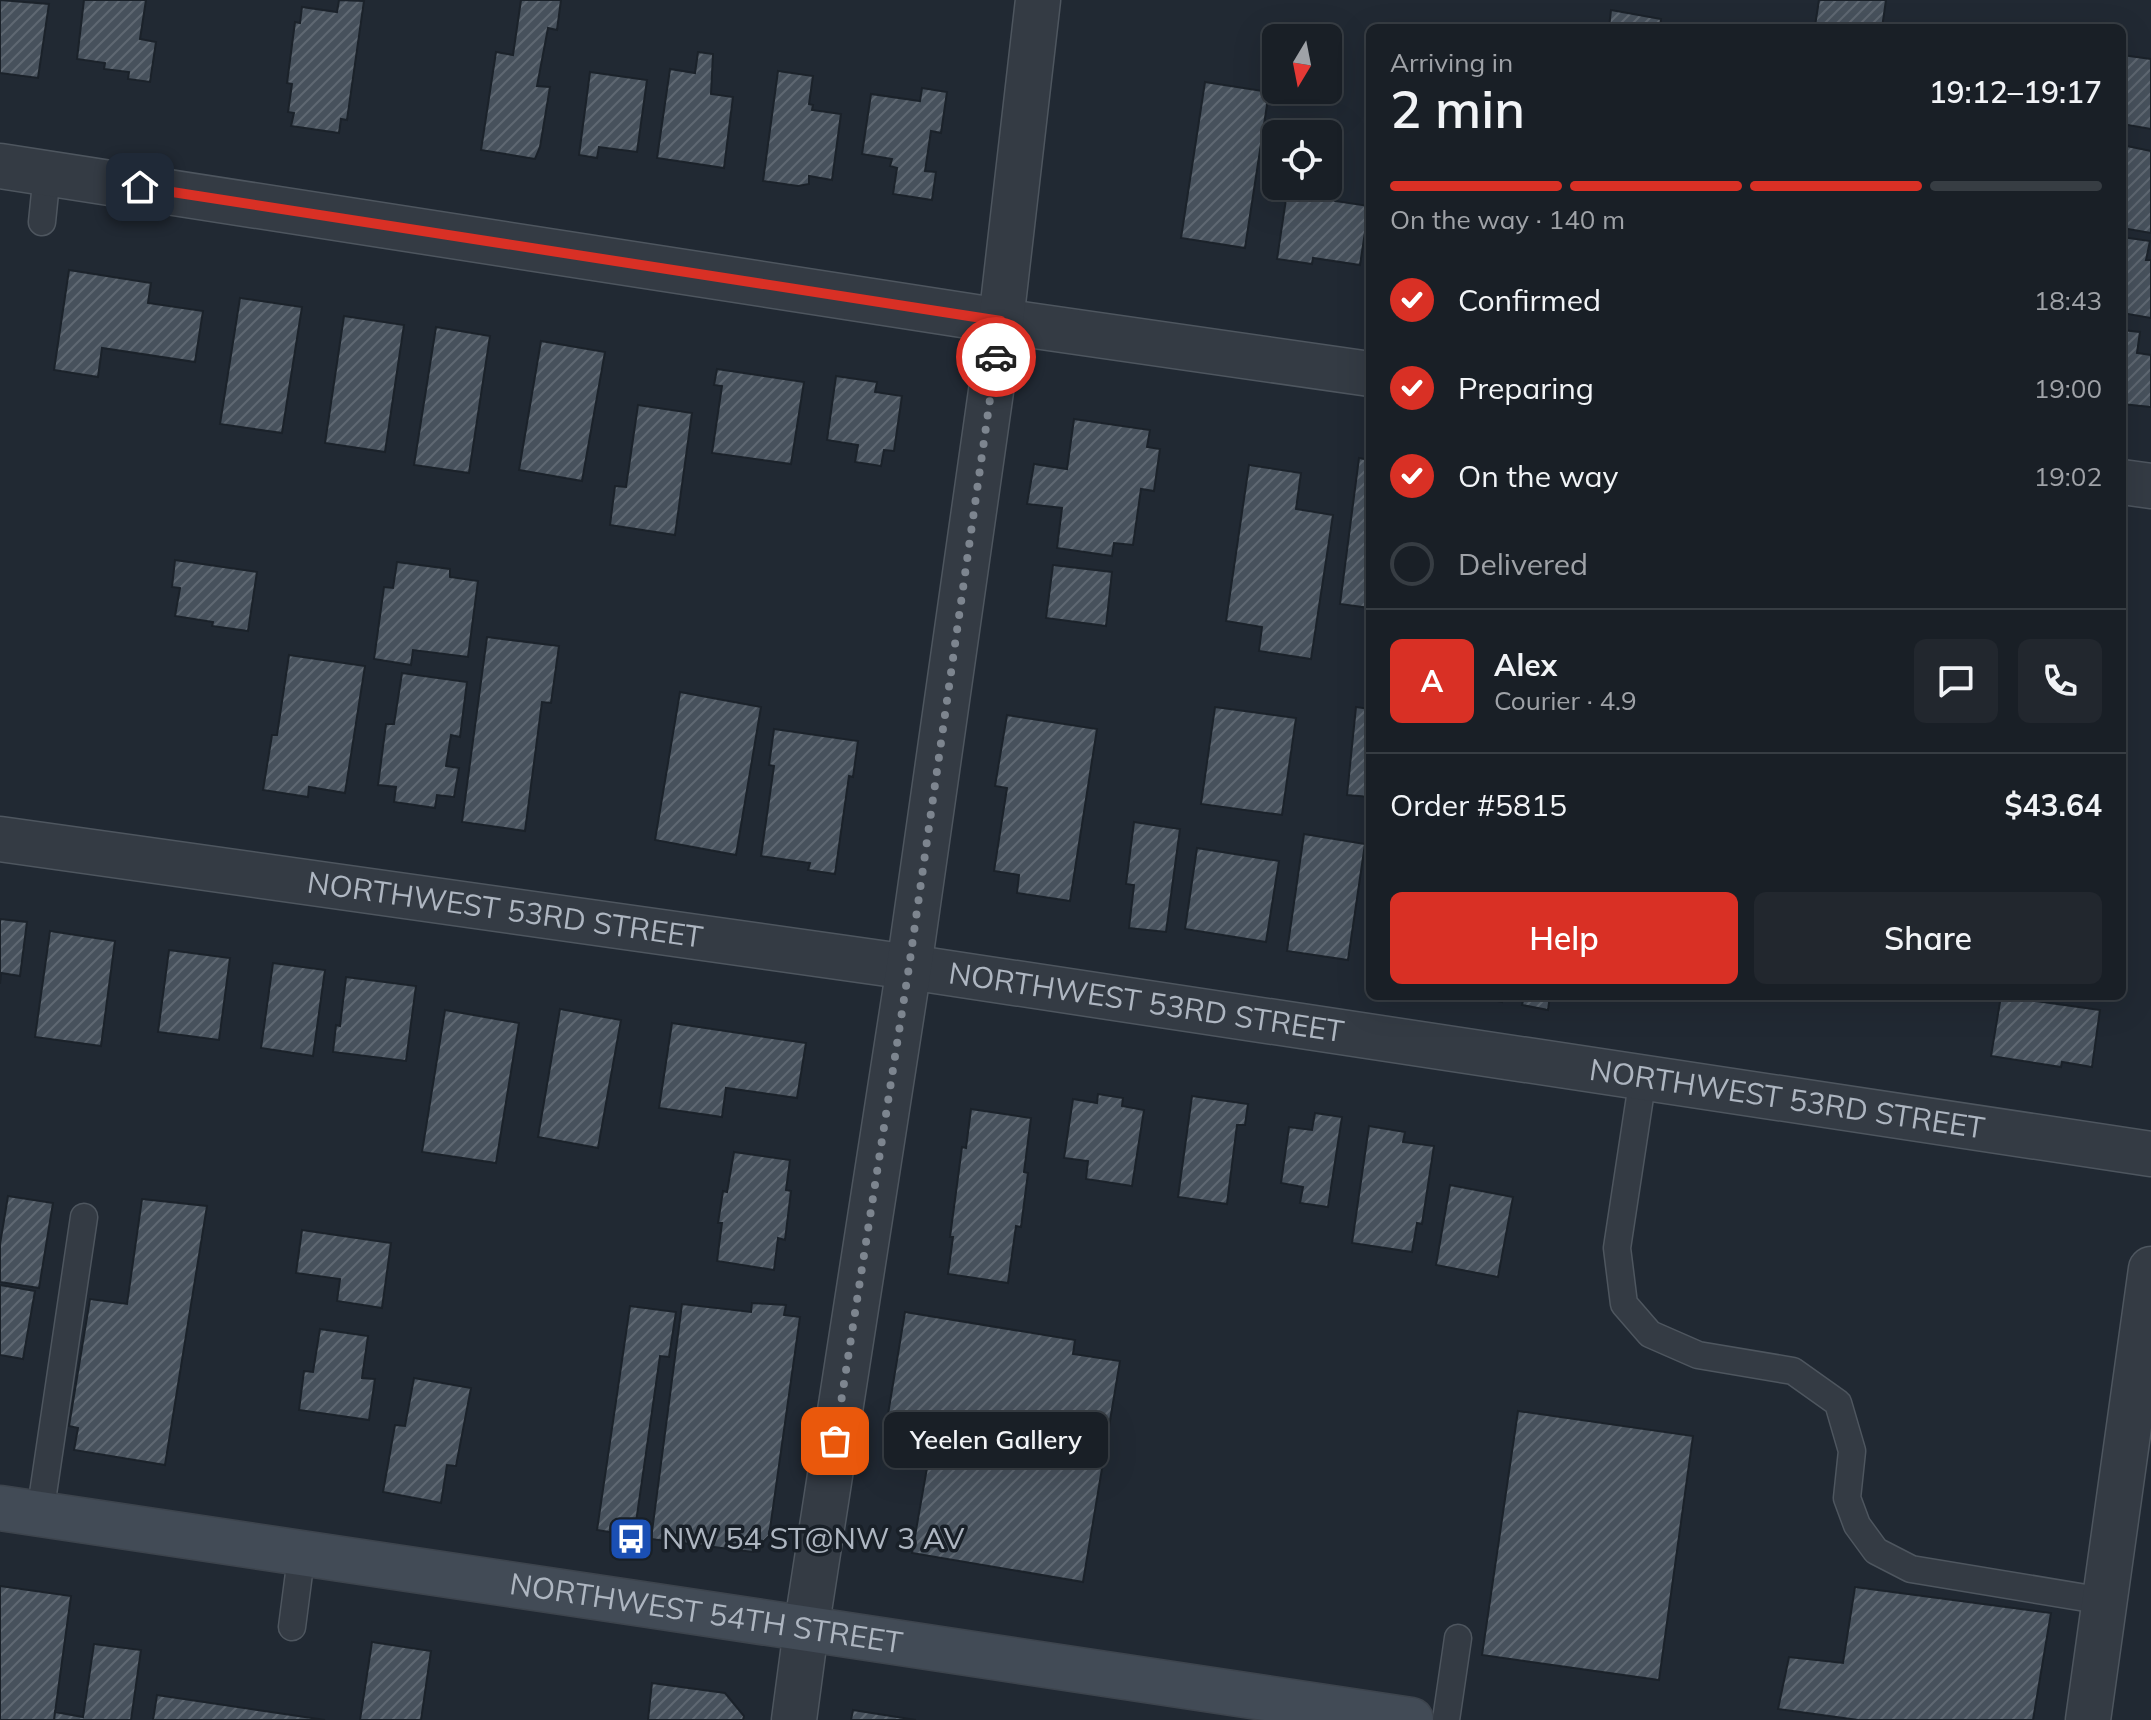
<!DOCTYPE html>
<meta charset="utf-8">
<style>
:root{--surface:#191f26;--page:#22272e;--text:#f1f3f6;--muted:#9fa2a7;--line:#373d43;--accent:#d93025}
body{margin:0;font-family:Mulish,sans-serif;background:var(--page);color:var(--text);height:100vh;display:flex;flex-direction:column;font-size:30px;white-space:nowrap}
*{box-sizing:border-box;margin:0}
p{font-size:26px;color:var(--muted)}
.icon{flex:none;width:44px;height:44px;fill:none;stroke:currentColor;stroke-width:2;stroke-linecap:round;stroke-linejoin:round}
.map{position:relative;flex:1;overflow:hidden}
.panel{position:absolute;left:1366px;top:24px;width:760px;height:976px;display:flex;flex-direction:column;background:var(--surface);border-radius:12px;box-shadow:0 8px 32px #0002,0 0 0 2px var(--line)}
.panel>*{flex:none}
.needle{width:52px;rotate:190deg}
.buttons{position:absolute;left:1262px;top:24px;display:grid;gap:16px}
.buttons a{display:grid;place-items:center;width:80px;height:80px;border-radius:12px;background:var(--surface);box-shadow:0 8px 32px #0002,0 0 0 2px var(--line);font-size:40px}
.pin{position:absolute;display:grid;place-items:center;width:68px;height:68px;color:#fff;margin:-34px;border-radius:16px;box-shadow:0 4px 12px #0006}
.courier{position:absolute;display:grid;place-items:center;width:80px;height:80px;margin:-40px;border:6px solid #d93025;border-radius:50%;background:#fff;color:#222;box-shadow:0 2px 10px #0007}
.bubble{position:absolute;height:56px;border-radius:12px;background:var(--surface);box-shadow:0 8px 32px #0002,0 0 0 2px var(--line);font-size:26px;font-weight:600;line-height:56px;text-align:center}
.overview em{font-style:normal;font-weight:600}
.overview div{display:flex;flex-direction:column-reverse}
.overview{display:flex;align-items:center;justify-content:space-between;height:136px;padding:0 24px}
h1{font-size:52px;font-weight:600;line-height:60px}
.bar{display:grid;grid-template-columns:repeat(4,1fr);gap:12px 8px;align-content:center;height:96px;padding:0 24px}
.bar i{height:10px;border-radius:6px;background:var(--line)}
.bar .selected{background:var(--accent)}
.bar p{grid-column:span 4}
.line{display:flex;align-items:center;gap:20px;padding:0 24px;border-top:2px solid var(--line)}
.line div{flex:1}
.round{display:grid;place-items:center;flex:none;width:84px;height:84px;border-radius:12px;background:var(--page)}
ol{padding:0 24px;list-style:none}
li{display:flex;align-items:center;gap:24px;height:88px}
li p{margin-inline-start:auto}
li .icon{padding:8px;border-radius:50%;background:var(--accent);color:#fff;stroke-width:4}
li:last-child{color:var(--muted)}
li i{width:44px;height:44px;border:4px solid var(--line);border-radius:50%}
.primary-button{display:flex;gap:16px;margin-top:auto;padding:16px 24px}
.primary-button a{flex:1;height:92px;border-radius:12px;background:var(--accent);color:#fff;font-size:32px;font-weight:600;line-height:92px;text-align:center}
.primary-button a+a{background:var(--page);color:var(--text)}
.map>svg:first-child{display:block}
.building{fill:url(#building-hatch);stroke:#1b222a;stroke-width:2}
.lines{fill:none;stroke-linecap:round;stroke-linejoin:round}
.service-casing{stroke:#4e565f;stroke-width:29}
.minor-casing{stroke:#4e565f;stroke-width:47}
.tertiary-casing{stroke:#4e565f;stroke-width:47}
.secondary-casing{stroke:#3d444d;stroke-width:47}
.service{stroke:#343b44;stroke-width:26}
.minor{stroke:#343b44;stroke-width:44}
.tertiary{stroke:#343b44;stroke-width:44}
.secondary{stroke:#424b56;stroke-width:44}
.done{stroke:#7d858f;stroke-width:8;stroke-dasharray:0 14.4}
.route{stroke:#d93025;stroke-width:10}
.labels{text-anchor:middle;stroke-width:7;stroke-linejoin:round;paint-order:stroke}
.street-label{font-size:30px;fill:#aeb6c1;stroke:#192028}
.poi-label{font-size:30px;fill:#aeb6c1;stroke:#192028;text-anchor:start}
</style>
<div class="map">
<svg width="2151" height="1720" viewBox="0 0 2151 1720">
<defs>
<pattern id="building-hatch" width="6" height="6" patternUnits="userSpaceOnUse" patternTransform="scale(2)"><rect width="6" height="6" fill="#47515c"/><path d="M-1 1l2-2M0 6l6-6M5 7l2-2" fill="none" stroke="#5f6872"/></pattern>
</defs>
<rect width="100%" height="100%" fill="#212933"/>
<path class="building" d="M 0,0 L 49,4 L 38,78 L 0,73 Z
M 84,0 L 146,0 L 140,39 L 156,42 L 150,82 L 128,79 L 129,72 L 104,69 L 105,63 L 77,59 Z
M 339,0 L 364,1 L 347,120 L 341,119 L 339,133 L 291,126 L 294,113 L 288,112 L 292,84 L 287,83 L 295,22 L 300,23 L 302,7 L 337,12 Z
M 521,0 L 561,0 L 557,30 L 548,28 L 537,86 L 550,87 L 540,147 L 535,159 L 481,150 L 496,52 L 513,55 Z
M 1819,0 L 1886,0 L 1882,28 L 1815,26 Z
M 1611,10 L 1661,19 L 1660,28 L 1609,28 Z
M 698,52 L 713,54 L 711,94 L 733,97 L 724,168 L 657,158 L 670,69 L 695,73 Z
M 2122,55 L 2151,59 L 2151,129 L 2122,124 Z
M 778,71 L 813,76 L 809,104 L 813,105 L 812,110 L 841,114 L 832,180 L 809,176 L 809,184 L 798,186 L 763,181 Z
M 590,72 L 647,80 L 637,152 L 599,147 L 597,158 L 579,155 Z
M 1328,73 L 1334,74 L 1329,101 L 1303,96 L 1303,90 L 1328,90 Z
M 1205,82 L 1269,92 L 1245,248 L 1181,238 Z
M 922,88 L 947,92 L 941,133 L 931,131 L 925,171 L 936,172 L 932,200 L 893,194 L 897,168 L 890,166 L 892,159 L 862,154 L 871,94 L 920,101 Z
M 2122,145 L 2151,151 L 2151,233 L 2122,228 Z
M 1328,175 L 1338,177 L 1335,201 L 1369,206 L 1360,265 L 1313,258 L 1312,264 L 1277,259 L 1288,186 L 1328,186 Z
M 2122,237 L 2150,241 L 2146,260 L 2151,260 L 2151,318 L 2122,313 Z
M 69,270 L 151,283 L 148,303 L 203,311 L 195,362 L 102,348 L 98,377 L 54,370 Z
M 240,298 L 302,307 L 282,433 L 220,424 Z
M 344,316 L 404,325 L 385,452 L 325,443 Z
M 436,327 L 490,336 L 469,473 L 414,465 Z
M 2122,330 L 2140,332 L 2137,353 L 2151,355 L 2151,407 L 2122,404 Z
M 541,341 L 605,352 L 582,481 L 519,470 Z
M 717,369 L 804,382 L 791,464 L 712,453 L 722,386 L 714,385 Z
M 836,376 L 877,382 L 875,392 L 902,396 L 894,451 L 884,450 L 881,466 L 855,462 L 858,445 L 827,440 Z
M 638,405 L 692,413 L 675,535 L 610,525 L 615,486 L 626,487 Z
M 1074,419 L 1150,430 L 1147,447 L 1160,449 L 1154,491 L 1141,489 L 1133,545 L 1114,543 L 1112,556 L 1057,548 L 1062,508 L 1027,504 L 1034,464 L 1067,469 Z
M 1359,458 L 1370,460 L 1370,608 L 1340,604 Z
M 1249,465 L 1301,473 L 1296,509 L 1333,515 L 1311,659 L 1259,651 L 1262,627 L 1226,621 Z
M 175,560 L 257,572 L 248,631 L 212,626 L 213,622 L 175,616 L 180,588 L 172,587 Z
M 397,562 L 450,569 L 450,577 L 478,581 L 468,657 L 413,650 L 411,665 L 374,659 L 384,587 L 393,588 Z
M 1053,565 L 1112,572 L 1106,626 L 1046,618 Z
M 487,637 L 559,646 L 551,703 L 542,702 L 525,831 L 462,822 Z
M 289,655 L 365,666 L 345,793 L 309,787 L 308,797 L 263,790 L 272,735 L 277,735 Z
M 402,673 L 467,682 L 460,737 L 451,735 L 446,766 L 459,768 L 454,797 L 437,795 L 435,808 L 394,802 L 396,787 L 378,785 L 386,724 L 394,724 Z
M 680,692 L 761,707 L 736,855 L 655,840 Z
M 1215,707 L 1296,718 L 1282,815 L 1201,804 Z
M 1356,707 L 1370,709 L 1370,797 L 1347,795 Z
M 1007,715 L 1097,729 L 1070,901 L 1017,893 L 1019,875 L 994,871 L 1007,788 L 995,786 Z
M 774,729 L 858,741 L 853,777 L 849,776 L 835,874 L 808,870 L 810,863 L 761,856 L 774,766 L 769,765 Z
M 1134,822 L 1180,829 L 1166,932 L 1129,928 L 1134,885 L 1126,884 Z
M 1304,834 L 1365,844 L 1348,960 L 1287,951 Z
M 1197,848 L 1279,861 L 1266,942 L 1185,929 Z
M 0,919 L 27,922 L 20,976 L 1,973 L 0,984 Z
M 50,931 L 115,941 L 101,1046 L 35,1037 Z
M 169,950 L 230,958 L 219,1040 L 158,1032 Z
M 273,963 L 325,970 L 313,1056 L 261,1048 Z
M 346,977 L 416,986 L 406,1061 L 333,1052 L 336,1025 L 340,1026 Z
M 1476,996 L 1503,996 L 1502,1002 Z
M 1524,996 L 1550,996 L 1548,1010 L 1522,1005 Z
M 2001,996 L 2100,1010 L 2092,1067 L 2062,1062 L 2061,1067 L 1991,1056 Z
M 560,1009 L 621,1020 L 598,1148 L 538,1137 Z
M 445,1010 L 519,1023 L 496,1163 L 422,1152 Z
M 672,1023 L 806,1043 L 797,1098 L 726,1088 L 722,1117 L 659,1108 Z
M 1098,1094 L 1123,1098 L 1122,1106 L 1144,1110 L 1132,1186 L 1086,1179 L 1088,1161 L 1064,1158 L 1073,1099 L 1097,1103 Z
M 1192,1096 L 1248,1104 L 1245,1125 L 1237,1125 L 1227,1204 L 1178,1197 Z
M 971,1109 L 1031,1118 L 1024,1172 L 1028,1173 L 1021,1227 L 1016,1226 L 1008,1283 L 948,1274 L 953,1237 L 950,1237 L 962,1147 L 966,1148 Z
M 1315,1113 L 1342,1117 L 1328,1207 L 1300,1203 L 1303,1187 L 1281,1183 L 1289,1127 L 1312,1130 Z
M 1369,1126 L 1405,1132 L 1403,1142 L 1434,1146 L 1422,1224 L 1417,1223 L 1412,1252 L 1352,1243 Z
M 734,1152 L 790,1160 L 786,1190 L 791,1191 L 785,1240 L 778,1238 L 774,1270 L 717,1261 L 722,1223 L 718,1223 L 723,1191 L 727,1192 Z
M 1450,1185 L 1513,1197 L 1498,1277 L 1436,1265 Z
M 8,1196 L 53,1203 L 39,1288 L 0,1282 L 0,1244 Z
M 142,1199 L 207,1206 L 165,1465 L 74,1450 L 78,1428 L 69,1426 L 90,1299 L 127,1304 Z
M 302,1230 L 391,1243 L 382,1308 L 337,1301 L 340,1279 L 296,1273 Z
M 0,1285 L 35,1291 L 23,1359 L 0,1355 Z
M 752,1303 L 786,1305 L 784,1315 L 800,1317 L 769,1536 L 753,1552 L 651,1539 L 682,1304 L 751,1312 Z
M 630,1306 L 676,1312 L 669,1357 L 660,1356 L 634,1536 L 597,1530 Z
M 905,1312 L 1075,1340 L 1073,1354 L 1120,1361 L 1083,1582 L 912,1553 L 931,1445 L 884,1438 Z
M 320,1329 L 368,1336 L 362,1378 L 375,1379 L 369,1420 L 299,1410 L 304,1371 L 313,1372 Z
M 414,1378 L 471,1388 L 456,1466 L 447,1465 L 441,1503 L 383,1492 L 395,1425 L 405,1426 Z
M 1518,1411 L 1693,1436 L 1659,1680 L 1482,1655 Z
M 0,1586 L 71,1596 L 54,1720 L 0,1720 Z
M 1855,1587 L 2051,1613 L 2033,1720 L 1858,1720 L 1778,1709 L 1789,1657 L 1843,1663 Z
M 372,1642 L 431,1651 L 421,1720 L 360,1720 Z
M 94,1644 L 141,1650 L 131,1720 L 54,1720 L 55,1712 L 83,1717 Z
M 652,1683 L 725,1693 L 744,1716 L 743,1720 L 648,1720 Z
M 157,1695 L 325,1720 L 153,1720 Z
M 853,1710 L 916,1720 L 851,1720 Z"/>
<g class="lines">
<g class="service-casing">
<path id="service" d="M 42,222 L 47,173
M 1643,1077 L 1617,1248 L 1624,1304 L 1650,1334 L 1698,1355 L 1793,1371 L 1838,1403 L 1852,1451 L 1847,1498 L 1857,1525 L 1876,1551 L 1911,1569 L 2104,1601
M 40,1514 L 84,1217
M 292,1627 L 302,1550
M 1446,1720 L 1458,1638"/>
</g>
<g class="minor-casing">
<g id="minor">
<path d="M 0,166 L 1001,321 L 1370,374"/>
<path d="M 2122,482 L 2151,486"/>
<path id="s1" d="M 0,839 L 909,967 L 2151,1154"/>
<path d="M 794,1720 L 806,1630"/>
<path d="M 2088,1720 L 2151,1269"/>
</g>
</g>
<g class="tertiary-casing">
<path id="tertiary" d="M 806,1630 L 909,967 L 1001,321 L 1038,0"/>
</g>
<g class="secondary-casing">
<g id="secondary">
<path id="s2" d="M 0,1508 C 471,1576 940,1651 1411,1720"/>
</g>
</g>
<use href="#service" class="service"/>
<use href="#minor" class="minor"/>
<use href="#tertiary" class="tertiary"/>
<use href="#secondary" class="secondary"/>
</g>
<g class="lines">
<path class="done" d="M 835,1441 L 909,967 L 996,357"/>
<path class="route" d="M 140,187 L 1001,321 L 996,357"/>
</g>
<defs>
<g id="bus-square" transform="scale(2.3)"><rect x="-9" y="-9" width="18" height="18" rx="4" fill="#1a4fb4" stroke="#192028"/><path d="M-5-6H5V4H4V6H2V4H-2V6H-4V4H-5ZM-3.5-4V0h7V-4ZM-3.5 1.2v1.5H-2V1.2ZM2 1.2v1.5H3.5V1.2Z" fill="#fff"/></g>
</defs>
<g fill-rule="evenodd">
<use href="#bus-square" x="631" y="1539"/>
</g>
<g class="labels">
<g class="street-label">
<text dy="10" stroke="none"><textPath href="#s1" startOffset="510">NORTHWEST 53RD STREET</textPath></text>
<text dy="10" stroke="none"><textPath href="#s1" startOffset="1158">NORTHWEST 53RD STREET</textPath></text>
<text dy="10" stroke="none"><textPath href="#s1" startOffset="1806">NORTHWEST 53RD STREET</textPath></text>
<text dy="10" stroke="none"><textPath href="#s2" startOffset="714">NORTHWEST 54TH STREET</textPath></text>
</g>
<g class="poi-label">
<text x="662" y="1549">NW 54 ST@NW 3 AV</text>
</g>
</g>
</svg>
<div class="buttons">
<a><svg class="needle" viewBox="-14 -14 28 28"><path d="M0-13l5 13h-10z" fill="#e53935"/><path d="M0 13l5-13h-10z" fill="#9fa2a7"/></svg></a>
<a><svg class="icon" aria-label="locate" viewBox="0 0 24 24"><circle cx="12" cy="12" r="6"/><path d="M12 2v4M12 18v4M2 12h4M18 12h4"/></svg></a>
</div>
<div class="pin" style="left:835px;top:1441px;background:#ea580c"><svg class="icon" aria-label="bag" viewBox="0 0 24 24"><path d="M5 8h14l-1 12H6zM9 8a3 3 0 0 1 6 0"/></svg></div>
<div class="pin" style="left:140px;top:187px;background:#1f2937"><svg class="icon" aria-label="home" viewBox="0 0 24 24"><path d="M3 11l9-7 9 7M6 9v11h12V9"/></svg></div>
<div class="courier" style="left:996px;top:357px"><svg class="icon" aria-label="car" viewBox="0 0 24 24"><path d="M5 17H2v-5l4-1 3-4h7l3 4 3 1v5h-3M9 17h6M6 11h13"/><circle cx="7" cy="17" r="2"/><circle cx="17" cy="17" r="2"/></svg></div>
<div class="bubble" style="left:884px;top:1412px;width:224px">Yeelen Gallery</div>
<section class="panel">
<div class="overview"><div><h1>2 min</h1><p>Arriving in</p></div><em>19:12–19:17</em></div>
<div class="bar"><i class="selected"></i><i class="selected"></i><i class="selected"></i><i></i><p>On the way · 140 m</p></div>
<ol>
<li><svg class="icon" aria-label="check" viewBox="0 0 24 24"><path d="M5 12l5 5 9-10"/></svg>Confirmed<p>18:43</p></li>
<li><svg class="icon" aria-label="check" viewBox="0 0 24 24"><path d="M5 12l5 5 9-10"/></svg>Preparing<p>19:00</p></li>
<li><svg class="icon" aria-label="check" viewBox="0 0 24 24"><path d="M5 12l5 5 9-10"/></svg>On the way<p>19:02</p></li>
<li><i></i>Delivered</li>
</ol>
<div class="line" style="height:144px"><b class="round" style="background:var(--accent);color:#fff">A</b><div><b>Alex</b><p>Courier · 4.9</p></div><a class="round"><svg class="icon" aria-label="chat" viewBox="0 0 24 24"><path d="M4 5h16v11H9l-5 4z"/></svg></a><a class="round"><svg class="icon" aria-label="phone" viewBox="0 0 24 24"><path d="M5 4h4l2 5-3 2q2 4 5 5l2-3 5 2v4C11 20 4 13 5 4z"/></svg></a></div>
<div class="line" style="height:104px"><div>Order #5815</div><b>$43.64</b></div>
<div class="primary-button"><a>Help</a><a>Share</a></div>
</section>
</div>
